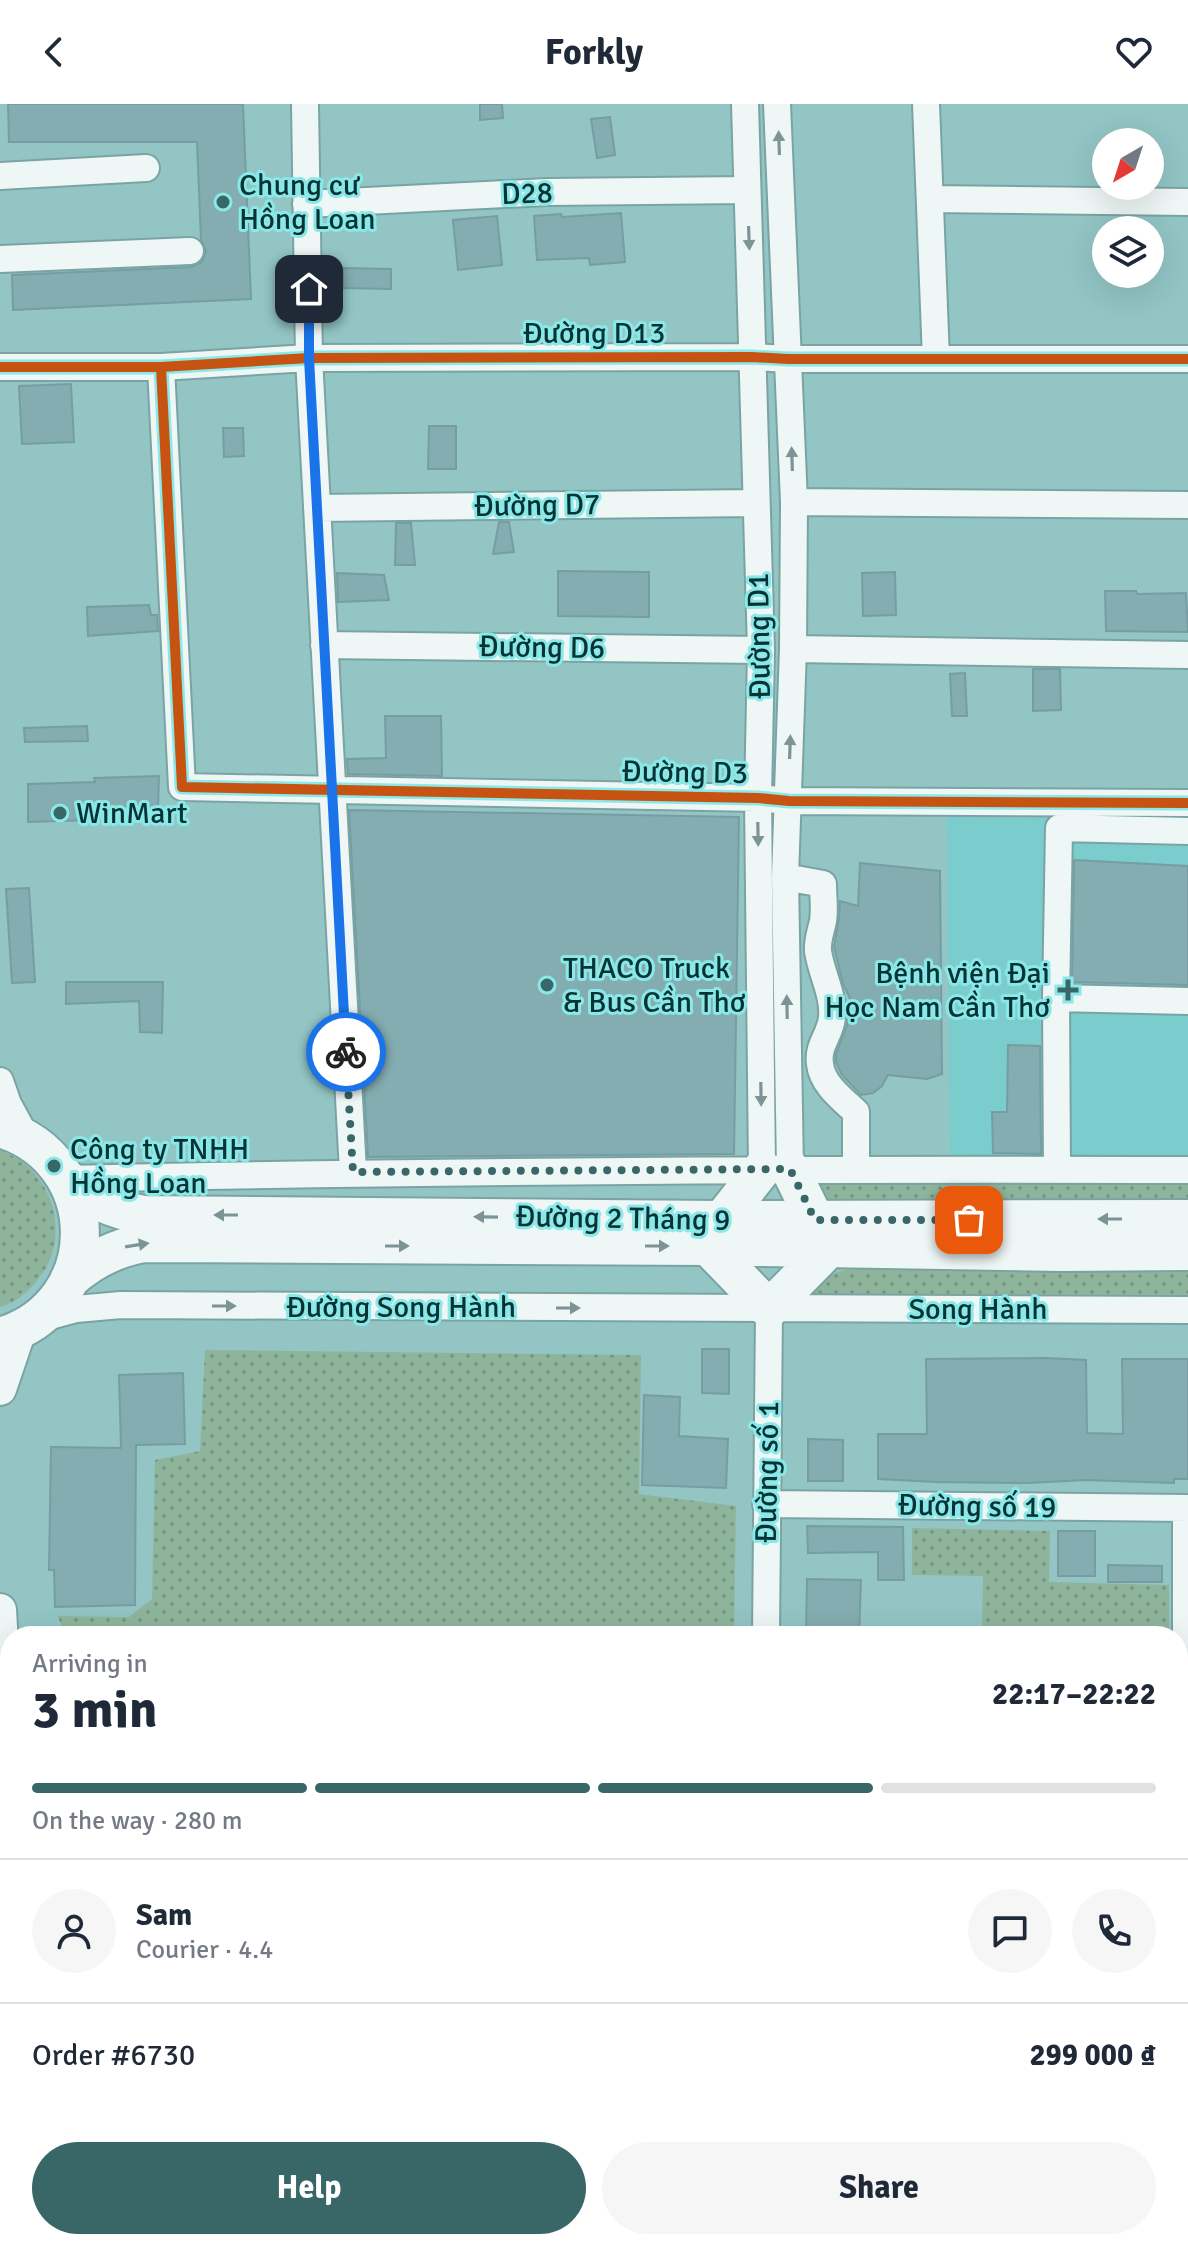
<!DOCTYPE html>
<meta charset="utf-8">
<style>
:root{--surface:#fff;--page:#f6f6f7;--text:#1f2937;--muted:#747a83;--line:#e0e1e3;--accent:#396667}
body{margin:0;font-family:Signika,sans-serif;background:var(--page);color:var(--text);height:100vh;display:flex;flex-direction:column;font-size:30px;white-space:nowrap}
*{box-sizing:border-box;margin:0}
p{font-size:26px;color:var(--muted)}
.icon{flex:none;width:44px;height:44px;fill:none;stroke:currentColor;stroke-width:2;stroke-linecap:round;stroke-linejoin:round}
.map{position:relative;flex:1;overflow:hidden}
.details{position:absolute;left:0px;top:1522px;width:1188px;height:624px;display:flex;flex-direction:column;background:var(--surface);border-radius:32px 32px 0 0;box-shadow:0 8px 32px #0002}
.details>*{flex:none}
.needle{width:52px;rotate:219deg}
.controls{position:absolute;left:1092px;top:24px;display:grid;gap:16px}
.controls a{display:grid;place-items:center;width:72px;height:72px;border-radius:50%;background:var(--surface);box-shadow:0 8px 32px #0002;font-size:40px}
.pin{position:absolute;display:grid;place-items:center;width:68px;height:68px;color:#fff;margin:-34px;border-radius:16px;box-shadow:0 4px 12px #0006}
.courier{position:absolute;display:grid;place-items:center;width:80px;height:80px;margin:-40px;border:6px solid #1a73e8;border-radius:50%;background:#fff;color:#222;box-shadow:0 2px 10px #0007}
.summary em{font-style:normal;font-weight:700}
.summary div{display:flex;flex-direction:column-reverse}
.summary{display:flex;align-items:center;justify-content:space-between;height:136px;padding:0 32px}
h1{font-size:52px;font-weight:700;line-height:60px}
.bar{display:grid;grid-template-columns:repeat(4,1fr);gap:12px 8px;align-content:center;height:96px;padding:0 32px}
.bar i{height:10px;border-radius:6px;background:var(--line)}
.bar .on{background:var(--accent)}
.bar p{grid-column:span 4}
.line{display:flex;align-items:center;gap:20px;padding:0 32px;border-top:2px solid var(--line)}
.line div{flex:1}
.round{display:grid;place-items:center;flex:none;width:84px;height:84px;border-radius:42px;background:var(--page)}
.cta{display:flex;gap:16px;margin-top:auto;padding:16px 32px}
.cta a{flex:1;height:92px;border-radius:48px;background:var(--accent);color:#fff;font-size:32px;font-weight:700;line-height:92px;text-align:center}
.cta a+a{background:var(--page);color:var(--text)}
header{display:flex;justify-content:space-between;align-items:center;height:104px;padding:0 32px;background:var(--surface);font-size:36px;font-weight:700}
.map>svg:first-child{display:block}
.built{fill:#7acccd}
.grass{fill:url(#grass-dots)}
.building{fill:#84adb1;stroke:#769ea2;stroke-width:2}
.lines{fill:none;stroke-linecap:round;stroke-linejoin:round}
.minor-casing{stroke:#7aa3a3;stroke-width:30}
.major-casing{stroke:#7aa3a3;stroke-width:36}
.highway-casing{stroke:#7aa3a3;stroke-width:42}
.minor{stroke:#eff6f6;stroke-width:26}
.major{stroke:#eff6f6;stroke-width:32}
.highway{stroke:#eff6f6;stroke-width:38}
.cycleway-casing{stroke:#8ae8e8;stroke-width:15}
.cycleway{stroke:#c65312;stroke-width:10}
.oneway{fill:#7c9495}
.done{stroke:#396667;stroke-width:8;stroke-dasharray:0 14.4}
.route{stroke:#1a73e8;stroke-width:10}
.poi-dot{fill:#396667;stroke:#8ae8e8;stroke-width:3}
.labels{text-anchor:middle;stroke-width:6;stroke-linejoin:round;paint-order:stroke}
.poi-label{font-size:30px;fill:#083334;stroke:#8ae8e8;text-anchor:start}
.street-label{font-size:30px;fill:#083334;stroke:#8ae8e8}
</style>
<header><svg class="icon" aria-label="back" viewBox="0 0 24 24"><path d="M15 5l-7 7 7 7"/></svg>Forkly<svg class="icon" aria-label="heart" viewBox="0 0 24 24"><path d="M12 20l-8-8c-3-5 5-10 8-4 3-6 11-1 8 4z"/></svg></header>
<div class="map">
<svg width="1188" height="2146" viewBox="0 0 1188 2146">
<defs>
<pattern id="grass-dots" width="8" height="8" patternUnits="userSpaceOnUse" patternTransform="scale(2)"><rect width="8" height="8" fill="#8eb59c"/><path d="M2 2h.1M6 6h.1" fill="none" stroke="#729480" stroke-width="1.8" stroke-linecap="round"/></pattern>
</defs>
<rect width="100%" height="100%" fill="#93c5c5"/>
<path class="built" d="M 947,713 L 1188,716 L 1188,1058 L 950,1057 Z"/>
<path class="grass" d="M 0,1046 C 9,1050 20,1055 27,1062 C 59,1090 66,1141 39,1174 C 29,1187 16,1199 0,1203 Z
M 835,1076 L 1188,1077 L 1188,1102 L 819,1097 L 816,1080 Z
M 882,1164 L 1188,1168 L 1188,1191 L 813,1190 C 829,1161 852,1166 882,1164 Z
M 205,1246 L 641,1251 L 639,1390 L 736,1402 L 734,1532 L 65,1532 L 58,1512 L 129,1513 L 152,1495 L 155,1356 L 200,1347 Z
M 912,1424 L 1050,1427 L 1049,1478 L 1169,1481 L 1169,1532 L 982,1528 L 983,1472 L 912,1471 Z
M 161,2136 L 475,2136 L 475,2146 L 236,2146 L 171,2141 Z
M 519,2136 L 743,2136 L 744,2146 L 520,2146 Z"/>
<path class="building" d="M 8,0 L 243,0 L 251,195 L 13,206 L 12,171 L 191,163 L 202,158 L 206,147 L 201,136 L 197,38 L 9,38 Z
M 480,0 L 502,0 L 503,14 L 480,16 Z
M 610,13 L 615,51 L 597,54 L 591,15 Z
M 621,109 L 625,158 L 590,161 L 589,154 L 537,156 L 534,112 L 561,110 L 562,113 Z
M 497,112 L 502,161 L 458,166 L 453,116 Z
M 343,164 L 391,165 L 391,185 L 343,184 Z
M 71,280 L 74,338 L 22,340 L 19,282 Z
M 429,322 L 456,322 L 456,365 L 428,365 Z
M 223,324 L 243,324 L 244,352 L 224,353 Z
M 499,418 L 509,418 L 514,448 L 493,450 Z
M 396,419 L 411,419 L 415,461 L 395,461 Z
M 558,467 L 649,468 L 649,513 L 558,512 Z
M 895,468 L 896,511 L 863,512 L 862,469 Z
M 337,469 L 384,471 L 389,496 L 338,498 Z
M 1105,487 L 1136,487 L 1137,490 L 1186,489 L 1188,528 L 1106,527 Z
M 149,501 L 151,511 L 157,511 L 158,527 L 88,532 L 87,503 Z
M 1033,565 L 1060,565 L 1061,606 L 1033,607 Z
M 965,569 L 967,612 L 952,612 L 950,570 Z
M 385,612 L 441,612 L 442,672 L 348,670 L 347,655 L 386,654 Z
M 87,622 L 88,637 L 25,638 L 24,624 Z
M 159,672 L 158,703 L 93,702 L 93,716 L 28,718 L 28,680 L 95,678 L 94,674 Z
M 349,706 L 739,713 L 734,1050 L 368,1053 Z
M 1074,756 L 1188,762 L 1188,881 L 1072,878 Z
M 860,759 L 940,767 L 942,970 L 927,975 L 888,971 L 882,982 L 873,989 L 861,991 L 842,971 L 836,958 L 836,950 L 847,922 L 850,894 L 843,880 L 834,843 L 839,814 L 840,797 L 858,802 Z
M 29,784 L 35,878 L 12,879 L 6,785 Z
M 66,878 L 163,878 L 162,929 L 140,928 L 139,897 L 66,900 Z
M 1008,941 L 1040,942 L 1041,1050 L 993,1049 L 992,1008 L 1007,1008 Z
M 702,1245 L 729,1245 L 729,1290 L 702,1289 Z
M 1046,1254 L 1086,1256 L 1087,1329 L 1123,1330 L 1122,1255 L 1188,1255 L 1188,1375 L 1174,1375 L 1174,1379 L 1085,1376 L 1027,1379 L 936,1378 L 878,1375 L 878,1330 L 927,1330 L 926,1255 Z
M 183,1269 L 185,1340 L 136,1341 L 135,1501 L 55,1503 L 54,1466 L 49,1466 L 51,1343 L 121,1344 L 119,1271 Z
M 644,1291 L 680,1293 L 679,1332 L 728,1335 L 726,1384 L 642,1381 Z
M 808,1335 L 843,1336 L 843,1377 L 808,1377 Z
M 807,1422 L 903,1423 L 904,1476 L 878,1476 L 878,1448 L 808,1449 Z
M 1058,1427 L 1095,1427 L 1095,1472 L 1058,1472 Z
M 1108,1461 L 1162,1462 L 1162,1478 L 1108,1478 Z
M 807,1475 L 861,1476 L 859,1532 L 806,1530 Z"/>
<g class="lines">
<g class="minor-casing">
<path id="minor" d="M 305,0 L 309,254 L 353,1068
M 745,0 L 761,546 L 758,694 L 762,1065
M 777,0 L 794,398 L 793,545 L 785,773 L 790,1065
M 926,0 L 936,255
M 0,72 L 146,64
M 930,95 L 1188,98
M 306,100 L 547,88 L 747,86
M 0,155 L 190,147
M 0,263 L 161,263 L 309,254 L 752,253 L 788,255 L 1188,255
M 161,263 L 182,683 L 758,694 L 789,697 L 1188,699
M 794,398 L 1188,401
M 317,404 L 756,399
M 324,541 L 761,546
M 793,545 L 1188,551
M 785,773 L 823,780 C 823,792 825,805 823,817 C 821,827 817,836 818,847 C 821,869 834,891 832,913 C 831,930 817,941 820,960 C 822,980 842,995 856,1008 L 856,1065
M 1056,894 L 1059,724 L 1188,727
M 0,977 L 8,1000 L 27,1035
M 1057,1066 L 1056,894 L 1188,897
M 67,1075 C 441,1066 814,1065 1188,1066
M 39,1215 L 76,1205 L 121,1201 L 1188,1206
M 766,1400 L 1188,1404
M 766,1532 L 769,1205
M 1182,1886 L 1183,1740 L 1186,1692 L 1186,1404
M 769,2146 L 770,2136"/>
</g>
<g class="major-casing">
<path id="major" d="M 0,1285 L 20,1226
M 0,1506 L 10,1681
M 24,2136 L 24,2146
M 128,2146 L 131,2136"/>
</g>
<g class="highway-casing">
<path id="highway" d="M 0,1024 C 106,1056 107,1202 0,1233
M 790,1065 L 815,1116
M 67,1075 C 89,1096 114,1106 144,1111 L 722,1116 L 1188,1115
M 722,1116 L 762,1065
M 708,1142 L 769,1205 L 829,1144
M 69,1176 C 91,1156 115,1144 144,1139 L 708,1142 L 1061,1148 L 1188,1147"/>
</g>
<use href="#minor" class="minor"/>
<use href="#major" class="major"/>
<use href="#highway" class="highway"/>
<g class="cycleway-casing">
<path id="cycleway" d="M 0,263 L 161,263 L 309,254 L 752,253 L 788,255 L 1188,255
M 161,263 L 182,683 L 758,694 L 789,697 L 1188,699"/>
</g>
<use href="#cycleway" class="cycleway"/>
</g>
<defs><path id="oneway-solid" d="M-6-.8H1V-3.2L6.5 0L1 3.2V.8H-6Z" transform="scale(2)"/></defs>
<g class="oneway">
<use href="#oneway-solid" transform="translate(779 39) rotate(-92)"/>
<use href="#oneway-solid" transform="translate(749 134) rotate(88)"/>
<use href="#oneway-solid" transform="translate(792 355) rotate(-92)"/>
<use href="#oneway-solid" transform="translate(790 643) rotate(-88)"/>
<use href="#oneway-solid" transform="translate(758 730) rotate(89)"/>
<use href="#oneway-solid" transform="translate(787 903) rotate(-91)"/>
<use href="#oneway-solid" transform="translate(761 990) rotate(89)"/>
<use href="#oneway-solid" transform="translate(226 1111) rotate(-180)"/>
<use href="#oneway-solid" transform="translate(486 1113) rotate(-179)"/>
<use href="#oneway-solid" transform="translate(1110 1115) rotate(180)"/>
<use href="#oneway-solid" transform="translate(137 1141) rotate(-9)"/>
<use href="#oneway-solid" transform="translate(397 1142)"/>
<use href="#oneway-solid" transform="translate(657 1142)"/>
<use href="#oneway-solid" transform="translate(224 1202)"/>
<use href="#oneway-solid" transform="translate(568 1204)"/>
</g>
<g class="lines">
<path class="done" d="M 346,948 L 353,1068 L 790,1065 L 815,1116 L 969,1116"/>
<path class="route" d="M 309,185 L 309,254 L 346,948"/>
</g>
<g class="poi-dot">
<circle cx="223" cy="98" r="8"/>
<circle cx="60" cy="709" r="8"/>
<circle cx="547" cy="881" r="8"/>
<path d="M1064 874h8v8h8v8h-8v8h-8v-8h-8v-8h8z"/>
<circle cx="54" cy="1062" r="8"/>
</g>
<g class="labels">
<g class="poi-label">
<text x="239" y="91">Chung cư<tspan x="239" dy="34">Hồng Loan</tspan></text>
<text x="76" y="719">WinMart</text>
<text x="563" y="874">THACO Truck<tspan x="563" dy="34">&amp; Bus Cần Thơ</tspan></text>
<text x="1050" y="879" text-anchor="end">Bệnh viện Đại<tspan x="1050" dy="34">Học Nam Cần Thơ</tspan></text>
<text x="70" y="1055">Công ty TNHH<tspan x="70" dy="34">Hồng Loan</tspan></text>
</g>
<g class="street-label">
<text transform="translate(527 89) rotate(-2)" y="10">D28</text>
<text x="594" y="239">Đường D13</text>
<text transform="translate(537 401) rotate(-1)" y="10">Đường D7</text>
<text transform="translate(759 532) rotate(-91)" y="10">Đường D1</text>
<text transform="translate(542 543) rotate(1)" y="10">Đường D6</text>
<text transform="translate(685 668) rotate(1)" y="10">Đường D3</text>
<text transform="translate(623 1114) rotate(1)" y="10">Đường 2 Tháng 9</text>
<text x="401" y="1213">Đường Song Hành</text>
<text x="978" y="1215">Song Hành</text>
<text transform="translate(767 1368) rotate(-89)" y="10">Đường số 1</text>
<text transform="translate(977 1402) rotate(1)" y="10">Đường số 19</text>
</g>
</g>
</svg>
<div class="controls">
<a><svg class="needle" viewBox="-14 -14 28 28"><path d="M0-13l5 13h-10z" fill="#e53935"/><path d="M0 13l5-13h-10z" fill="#747a83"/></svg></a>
<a><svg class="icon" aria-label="layers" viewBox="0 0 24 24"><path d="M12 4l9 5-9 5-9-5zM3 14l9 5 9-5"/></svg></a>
</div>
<div class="pin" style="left:969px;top:1116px;background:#ea580c"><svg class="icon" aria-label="bag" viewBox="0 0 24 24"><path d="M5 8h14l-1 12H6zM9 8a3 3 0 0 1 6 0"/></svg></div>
<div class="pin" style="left:309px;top:185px;background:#1f2937"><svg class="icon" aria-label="home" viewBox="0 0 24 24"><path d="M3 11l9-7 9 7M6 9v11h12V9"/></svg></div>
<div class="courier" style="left:346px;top:948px"><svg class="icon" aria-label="bike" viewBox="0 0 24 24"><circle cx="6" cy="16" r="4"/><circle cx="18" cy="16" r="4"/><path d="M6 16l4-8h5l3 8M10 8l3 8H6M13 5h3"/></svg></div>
<section class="details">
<div class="summary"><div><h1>3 min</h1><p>Arriving in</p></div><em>22:17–22:22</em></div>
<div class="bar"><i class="on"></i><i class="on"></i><i class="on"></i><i></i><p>On the way · 280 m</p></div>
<div class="line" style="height:144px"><a class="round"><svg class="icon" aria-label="person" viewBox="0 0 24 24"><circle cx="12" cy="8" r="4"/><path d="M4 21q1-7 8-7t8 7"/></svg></a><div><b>Sam</b><p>Courier · 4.4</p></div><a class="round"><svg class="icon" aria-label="chat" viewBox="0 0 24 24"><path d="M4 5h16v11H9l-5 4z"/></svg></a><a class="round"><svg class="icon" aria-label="phone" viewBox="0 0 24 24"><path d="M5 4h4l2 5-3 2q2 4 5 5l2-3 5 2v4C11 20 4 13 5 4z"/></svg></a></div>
<div class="line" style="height:104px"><div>Order #6730</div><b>299 000 ₫</b></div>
<div class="cta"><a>Help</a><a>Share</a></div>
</section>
</div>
